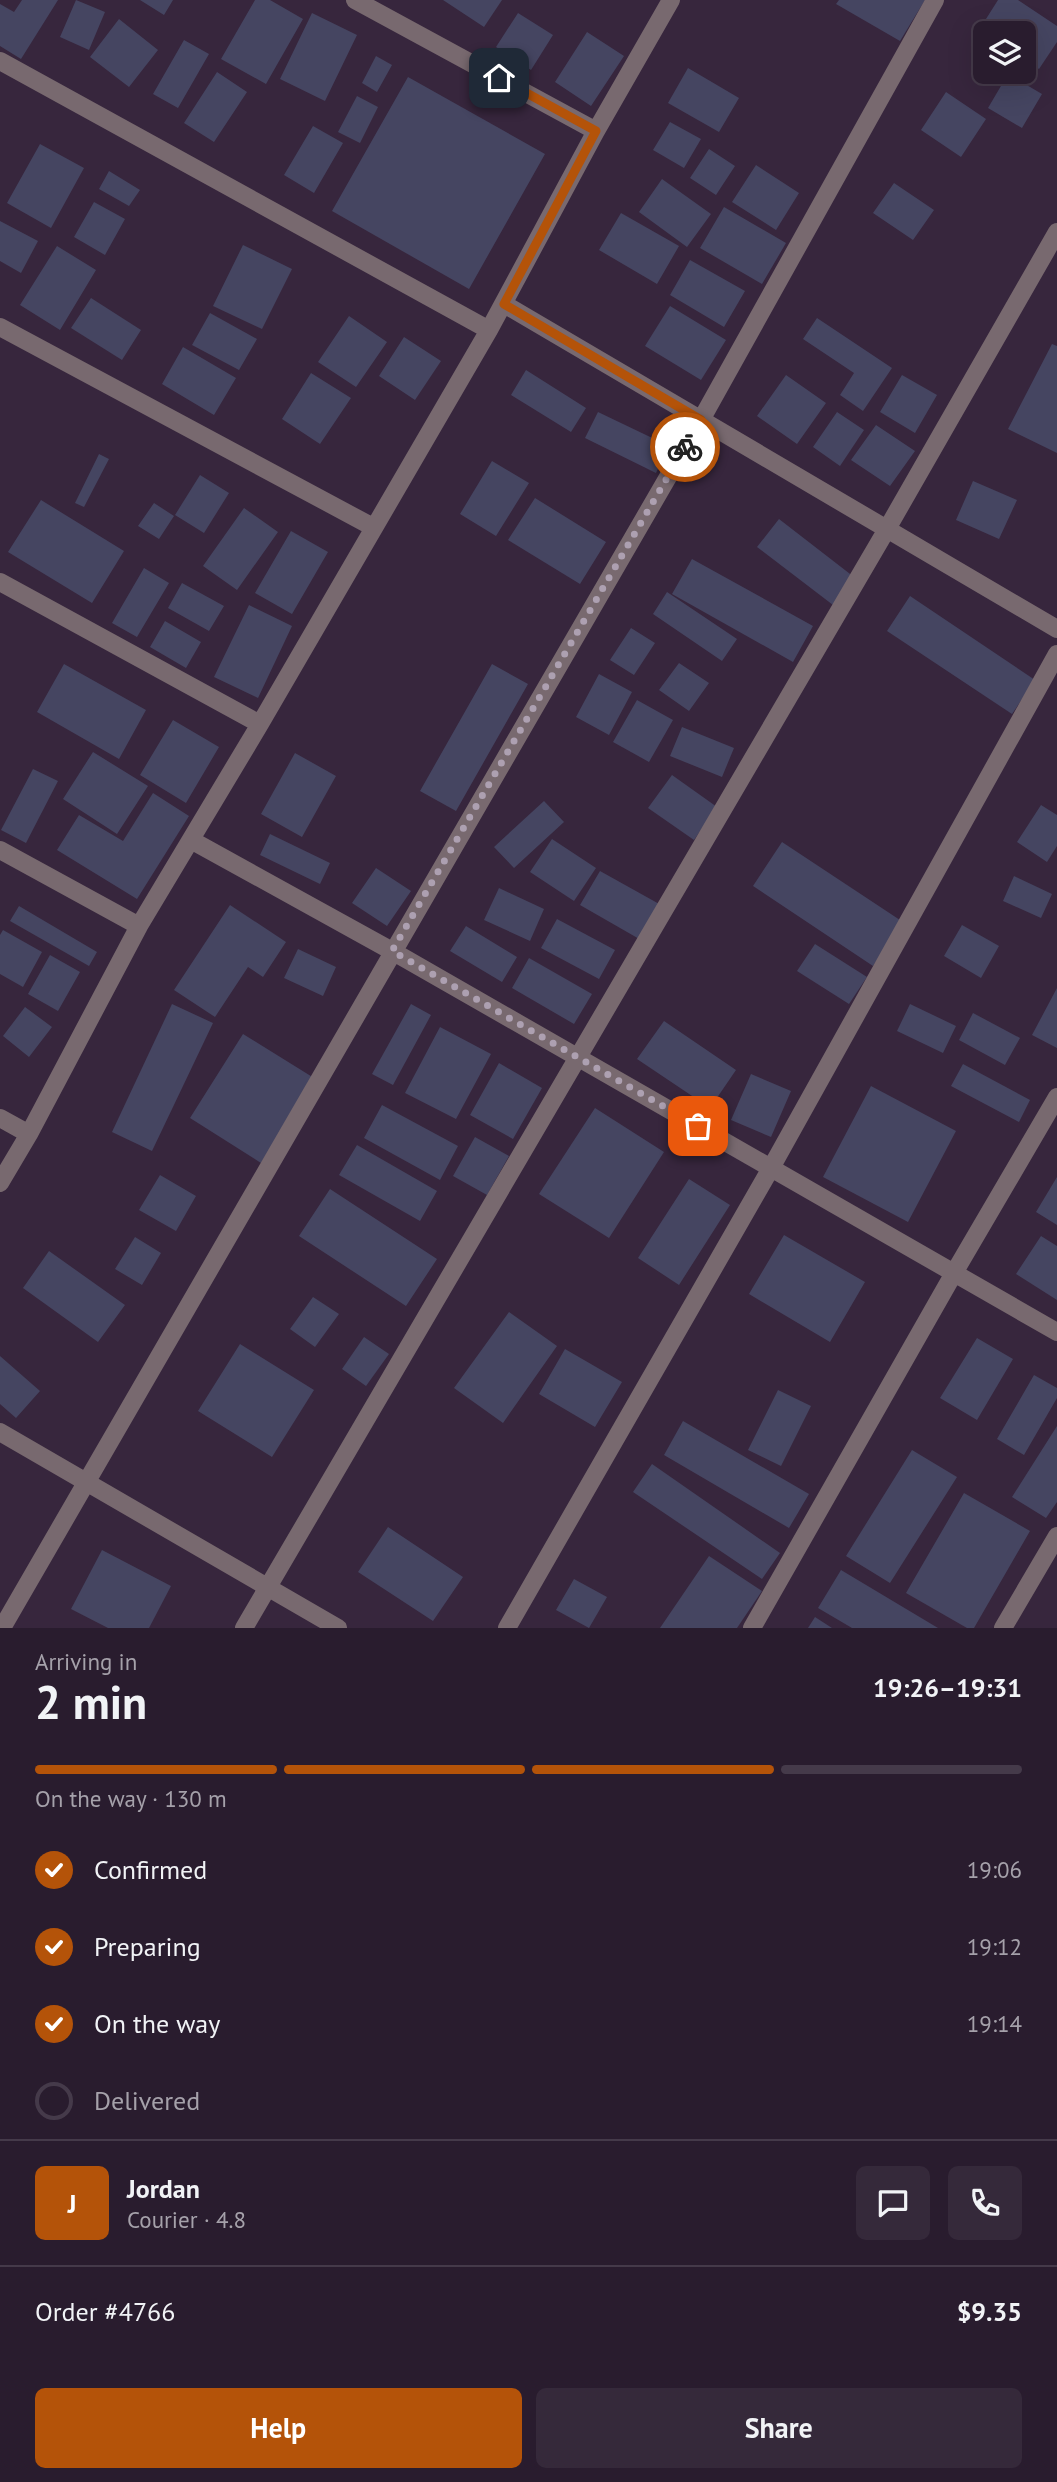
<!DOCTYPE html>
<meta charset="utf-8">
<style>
:root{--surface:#291c2e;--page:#35293a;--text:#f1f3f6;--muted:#a5a1aa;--line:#453a4a;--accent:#b45309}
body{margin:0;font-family:"PT Sans",sans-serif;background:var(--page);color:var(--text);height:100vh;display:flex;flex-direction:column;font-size:26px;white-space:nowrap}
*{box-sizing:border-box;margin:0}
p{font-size:23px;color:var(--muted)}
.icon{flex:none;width:38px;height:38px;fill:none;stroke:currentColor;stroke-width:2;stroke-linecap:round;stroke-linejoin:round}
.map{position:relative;height:1628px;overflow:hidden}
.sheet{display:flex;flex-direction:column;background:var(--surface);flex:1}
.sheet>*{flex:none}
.tools{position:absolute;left:973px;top:21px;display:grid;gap:14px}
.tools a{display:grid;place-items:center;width:63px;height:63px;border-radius:10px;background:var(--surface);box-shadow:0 7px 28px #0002,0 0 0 2px var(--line);font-size:35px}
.pin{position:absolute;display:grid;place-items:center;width:60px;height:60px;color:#fff;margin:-30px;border-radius:14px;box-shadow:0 4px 10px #0006}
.courier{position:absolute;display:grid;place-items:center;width:70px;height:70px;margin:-35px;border:5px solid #b45309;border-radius:50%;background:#fff;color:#222;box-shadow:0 2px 9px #0007}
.headline em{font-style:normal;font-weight:700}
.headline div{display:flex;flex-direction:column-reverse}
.headline{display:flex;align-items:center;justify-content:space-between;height:119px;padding:0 35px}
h1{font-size:46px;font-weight:700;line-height:52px}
.bar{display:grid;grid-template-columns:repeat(4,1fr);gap:10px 7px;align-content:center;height:84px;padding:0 35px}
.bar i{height:9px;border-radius:5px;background:var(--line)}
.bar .current{background:var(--accent)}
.bar p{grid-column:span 4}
.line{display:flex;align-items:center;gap:18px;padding:0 35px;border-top:2px solid var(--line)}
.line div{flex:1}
.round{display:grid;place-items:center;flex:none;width:74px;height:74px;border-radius:10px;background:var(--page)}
ol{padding:0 35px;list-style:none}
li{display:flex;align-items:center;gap:21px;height:77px}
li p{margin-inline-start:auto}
li .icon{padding:7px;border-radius:50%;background:var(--accent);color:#fff;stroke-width:4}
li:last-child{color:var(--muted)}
li i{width:38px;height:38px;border:4px solid var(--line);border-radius:50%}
.action{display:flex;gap:14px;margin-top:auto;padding:14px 35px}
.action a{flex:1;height:80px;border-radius:10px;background:var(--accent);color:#fff;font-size:28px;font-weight:700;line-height:80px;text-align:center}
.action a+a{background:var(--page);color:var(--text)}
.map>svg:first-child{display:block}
.building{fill:#454561}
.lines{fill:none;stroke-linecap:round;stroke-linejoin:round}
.street{stroke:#78696f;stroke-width:18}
.done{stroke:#ada0b1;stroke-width:7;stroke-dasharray:0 12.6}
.route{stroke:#b45309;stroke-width:9}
</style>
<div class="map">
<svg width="1057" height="1628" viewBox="0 0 1057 1628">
<rect width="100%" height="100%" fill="#37263d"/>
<path class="building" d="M 22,0 L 58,0 L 21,59 L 0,46 L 0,4 L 14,12 Z
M 76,0 L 105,12 L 89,50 L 60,37 Z
M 140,0 L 173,0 L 164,15 Z
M 255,0 L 270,0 L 303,19 L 266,84 L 221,59 Z
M 443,0 L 502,0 L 484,27 Z
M 839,0 L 925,0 L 900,41 L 836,4 Z
M 998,0 L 1018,0 L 1057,26 L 1057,42 L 1039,69 L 1024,59 L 1024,33 L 985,33 L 979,30 Z
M 312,13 L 357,35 L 325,101 L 280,79 Z
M 518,13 L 553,35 L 531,70 L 496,47 Z
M 119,19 L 158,50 L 129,87 L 90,57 Z
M 587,32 L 624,56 L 591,106 L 555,82 Z
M 184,40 L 209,54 L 178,108 L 153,94 Z
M 376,56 L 392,65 L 377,92 L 362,83 Z
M 688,68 L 739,98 L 719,132 L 668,103 Z
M 217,72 L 247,92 L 214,142 L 184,123 Z
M 1008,74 L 1042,94 L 1022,128 L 988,108 Z
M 408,77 L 545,154 L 469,289 L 332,211 Z
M 946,92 L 986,119 L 961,157 L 921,130 Z
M 357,96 L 378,107 L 360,143 L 338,132 Z
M 670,122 L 701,139 L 684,168 L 653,150 Z
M 313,126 L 343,143 L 314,193 L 284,175 Z
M 40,144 L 84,168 L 51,228 L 7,203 Z
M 709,149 L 735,166 L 716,195 L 690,178 Z
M 756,165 L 799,193 L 776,230 L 732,202 Z
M 109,171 L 140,190 L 129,206 L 99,189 Z
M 662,179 L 711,214 L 687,247 L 639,212 Z
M 894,183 L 934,210 L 913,240 L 873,213 Z
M 94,202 L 125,219 L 105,255 L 74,237 Z
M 724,207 L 786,243 L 762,284 L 700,248 Z
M 621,213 L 679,246 L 657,284 L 599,250 Z
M 0,221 L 38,241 L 21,273 L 0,261 Z
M 243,245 L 292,269 L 262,329 L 213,306 Z
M 57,246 L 96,270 L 60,330 L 20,305 Z
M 690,260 L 745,291 L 724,327 L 670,295 Z
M 91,298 L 141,330 L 122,360 L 71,328 Z
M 670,306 L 726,340 L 701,380 L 645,346 Z
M 210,313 L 257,339 L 239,370 L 192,345 Z
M 349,316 L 387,342 L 356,387 L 318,362 Z
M 817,318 L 892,368 L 863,411 L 840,395 L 854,373 L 803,339 Z
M 404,337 L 441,361 L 415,400 L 379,376 Z
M 1052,344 L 1057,346 L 1057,453 L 1008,429 Z
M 183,347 L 236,378 L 214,415 L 162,384 Z
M 526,370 L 586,408 L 571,432 L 511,395 Z
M 311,373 L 351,398 L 320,444 L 282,419 Z
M 786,375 L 826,403 L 797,444 L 757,416 Z
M 902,375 L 937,395 L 915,433 L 880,412 Z
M 598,412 L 669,446 L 656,473 L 585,438 Z
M 837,412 L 864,430 L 840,466 L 813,447 Z
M 876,425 L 915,451 L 890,486 L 851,460 Z
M 99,454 L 109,459 L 84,507 L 75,503 Z
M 492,461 L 529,483 L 496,536 L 460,514 Z
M 200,475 L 229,493 L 204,533 L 175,515 Z
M 973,481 L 1017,500 L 999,539 L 956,520 Z
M 535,498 L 606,542 L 580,584 L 508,540 Z
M 41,500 L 124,551 L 92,603 L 8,552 Z
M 154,503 L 174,516 L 159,539 L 138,526 Z
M 244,508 L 278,532 L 237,590 L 203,566 Z
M 779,519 L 854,577 L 833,605 L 757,547 Z
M 291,531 L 328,552 L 292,614 L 255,593 Z
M 692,559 L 813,626 L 793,662 L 672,594 Z
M 144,568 L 169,583 L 137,637 L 112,623 Z
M 182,583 L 224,606 L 209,631 L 168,608 Z
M 667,592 L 737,639 L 722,661 L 653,614 Z
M 910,596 L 1035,680 L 1012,714 L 887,631 Z
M 249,605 L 292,626 L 258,698 L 214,677 Z
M 165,621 L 201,642 L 186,668 L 150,647 Z
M 631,628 L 655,643 L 634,675 L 610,660 Z
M 679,663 L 709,683 L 689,711 L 659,690 Z
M 64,664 L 146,710 L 119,759 L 37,712 Z
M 492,664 L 528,684 L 456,811 L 420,791 Z
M 599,674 L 632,692 L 609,735 L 576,717 Z
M 637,700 L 673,720 L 649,762 L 613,742 Z
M 173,720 L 219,747 L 186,803 L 140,775 Z
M 682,727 L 734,748 L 722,777 L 670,756 Z
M 93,752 L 148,786 L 117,834 L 63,799 Z
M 295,753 L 336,776 L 302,837 L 261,814 Z
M 33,769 L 58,781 L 26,843 L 1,830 Z
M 672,775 L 717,807 L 694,840 L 648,808 Z
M 153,793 L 189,816 L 137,899 L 57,850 L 79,815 L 123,841 Z
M 544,801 L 564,822 L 514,868 L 494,847 Z
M 1041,805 L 1057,815 L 1057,846 L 1047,862 L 1017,842 Z
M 270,834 L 330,863 L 320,884 L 260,855 Z
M 552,839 L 596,868 L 574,901 L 530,872 Z
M 782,842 L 903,922 L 873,966 L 753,886 Z
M 376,868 L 411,891 L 387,926 L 352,903 Z
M 600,871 L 661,905 L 641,940 L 580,905 Z
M 1014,876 L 1052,894 L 1041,918 L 1003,901 Z
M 499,888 L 544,909 L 530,941 L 484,920 Z
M 230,905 L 286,942 L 263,977 L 248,967 L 215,1017 L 174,990 Z
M 19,906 L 97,952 L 89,966 L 10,921 Z
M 557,919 L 615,950 L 599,979 L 541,948 Z
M 962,925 L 999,946 L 981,978 L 944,956 Z
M 466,926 L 517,957 L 502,982 L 450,951 Z
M 3,930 L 42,952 L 23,987 L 0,974 L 0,935 Z
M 815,944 L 867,977 L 849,1004 L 797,971 Z
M 298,949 L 336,967 L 323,996 L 284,978 Z
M 50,955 L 80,972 L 58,1011 L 28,994 Z
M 529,958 L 592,994 L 574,1024 L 512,988 Z
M 1057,988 L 1057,1048 L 1032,1035 Z
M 172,1004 L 213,1023 L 152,1151 L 112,1132 Z
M 411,1004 L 431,1015 L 393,1085 L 372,1074 Z
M 910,1004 L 956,1026 L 943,1053 L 897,1031 Z
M 25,1007 L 52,1027 L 29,1057 L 3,1036 Z
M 973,1013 L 1020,1038 L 1005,1065 L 959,1040 Z
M 664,1021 L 736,1070 L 710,1108 L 637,1059 Z
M 440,1027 L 491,1054 L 456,1119 L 405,1093 Z
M 243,1034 L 314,1078 L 261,1163 L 190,1118 Z
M 499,1063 L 542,1088 L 513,1139 L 470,1115 Z
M 963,1064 L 1030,1100 L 1019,1122 L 951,1086 Z
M 751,1074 L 791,1091 L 771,1137 L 731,1120 Z
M 871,1086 L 956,1131 L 908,1222 L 823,1177 Z
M 382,1105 L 458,1146 L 440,1180 L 364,1138 Z
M 595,1108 L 664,1152 L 609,1238 L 539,1194 Z
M 475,1137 L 509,1156 L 487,1195 L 453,1176 Z
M 357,1145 L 437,1191 L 420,1221 L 339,1175 Z
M 160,1175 L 196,1196 L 176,1231 L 139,1210 Z
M 1057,1177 L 1057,1225 L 1036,1212 Z
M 689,1179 L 730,1205 L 679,1285 L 638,1258 Z
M 330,1189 L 437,1259 L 406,1306 L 299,1236 Z
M 784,1235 L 865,1282 L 830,1342 L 749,1294 Z
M 1041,1236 L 1057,1246 L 1057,1300 L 1016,1274 Z
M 135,1237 L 161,1253 L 142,1285 L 115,1269 Z
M 49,1251 L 125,1305 L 98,1342 L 23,1288 Z
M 313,1297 L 339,1314 L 315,1347 L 290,1329 Z
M 509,1312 L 557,1346 L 503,1423 L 454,1388 Z
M 364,1337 L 389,1354 L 366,1386 L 342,1369 Z
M 977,1338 L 1013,1359 L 977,1420 L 940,1398 Z
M 240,1344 L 314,1390 L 272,1457 L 198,1411 Z
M 565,1349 L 622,1382 L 595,1427 L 539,1394 Z
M 0,1356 L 40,1391 L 16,1418 L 0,1404 Z
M 1034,1375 L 1057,1388 L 1057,1398 L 1024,1455 L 997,1439 Z
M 778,1390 L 811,1406 L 781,1466 L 748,1450 Z
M 683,1421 L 809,1494 L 789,1528 L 664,1455 Z
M 1057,1426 L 1057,1502 L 1046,1518 L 1012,1497 Z
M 912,1450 L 957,1477 L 890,1583 L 846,1556 Z
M 652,1464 L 780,1553 L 762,1579 L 633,1492 Z
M 964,1493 L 1030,1531 L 974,1628 L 967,1628 L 906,1593 Z
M 388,1527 L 463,1577 L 433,1621 L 358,1572 Z
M 102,1550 L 171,1586 L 149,1628 L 108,1628 L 71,1609 Z
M 709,1556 L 762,1591 L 737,1628 L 660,1628 Z
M 841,1570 L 938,1628 L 852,1628 L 818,1608 Z
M 574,1579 L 607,1597 L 589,1628 L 556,1610 Z
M 815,1617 L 832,1628 L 808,1628 Z"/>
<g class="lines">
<path class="street" d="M 355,0 L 596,131
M 0,61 L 489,330
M 504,304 L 1057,629
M 0,327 L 373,527
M 0,582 L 260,724
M 191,840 L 392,951 L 1057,1332
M 0,850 L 139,926
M 0,1118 L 29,1134
M 0,1183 L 29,1134 L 139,926 L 260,724 L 489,330 L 596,131 L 671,0
M 0,1432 L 338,1628
M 2,1628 L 701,420 L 935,0
M 244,1628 L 887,529 L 1057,232
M 507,1628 L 771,1168 L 1057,654
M 752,1628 L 954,1273 L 1057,1097
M 1003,1628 L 1057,1536"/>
</g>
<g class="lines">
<path class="done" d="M 685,447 L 392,951 L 698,1126"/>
<path class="route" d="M 499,78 L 596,131 L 504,304 L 701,420 L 685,447"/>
</g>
</svg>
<div class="tools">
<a><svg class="icon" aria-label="layers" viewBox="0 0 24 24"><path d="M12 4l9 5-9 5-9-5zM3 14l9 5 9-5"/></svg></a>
</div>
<div class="pin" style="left:698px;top:1126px;background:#ea580c"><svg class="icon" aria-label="bag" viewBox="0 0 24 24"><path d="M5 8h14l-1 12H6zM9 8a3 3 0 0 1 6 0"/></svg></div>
<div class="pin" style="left:499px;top:78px;background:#1f2937"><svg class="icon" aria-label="home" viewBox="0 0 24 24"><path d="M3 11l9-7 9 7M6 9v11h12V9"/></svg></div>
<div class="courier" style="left:685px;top:447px"><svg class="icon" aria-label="bike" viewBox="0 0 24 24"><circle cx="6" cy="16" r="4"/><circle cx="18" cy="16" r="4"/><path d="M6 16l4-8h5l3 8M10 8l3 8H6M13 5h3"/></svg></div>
</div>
<section class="sheet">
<div class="headline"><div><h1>2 min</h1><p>Arriving in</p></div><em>19:26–19:31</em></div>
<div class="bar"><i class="current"></i><i class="current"></i><i class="current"></i><i></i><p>On the way · 130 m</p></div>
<ol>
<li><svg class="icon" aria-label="check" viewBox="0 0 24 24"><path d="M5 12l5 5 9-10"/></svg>Confirmed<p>19:06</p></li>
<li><svg class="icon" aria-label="check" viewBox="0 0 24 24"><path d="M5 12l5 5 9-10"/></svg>Preparing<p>19:12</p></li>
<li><svg class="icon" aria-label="check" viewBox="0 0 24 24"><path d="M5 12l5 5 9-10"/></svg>On the way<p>19:14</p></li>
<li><i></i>Delivered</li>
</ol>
<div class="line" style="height:126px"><b class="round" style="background:var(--accent);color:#fff">J</b><div><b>Jordan</b><p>Courier · 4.8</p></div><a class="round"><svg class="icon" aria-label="chat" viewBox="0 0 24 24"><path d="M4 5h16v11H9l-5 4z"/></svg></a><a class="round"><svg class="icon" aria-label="phone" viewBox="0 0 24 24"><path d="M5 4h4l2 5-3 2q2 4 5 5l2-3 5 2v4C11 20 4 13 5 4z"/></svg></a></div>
<div class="line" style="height:91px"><div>Order #4766</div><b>$9.35</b></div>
<div class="action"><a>Help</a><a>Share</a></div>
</section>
